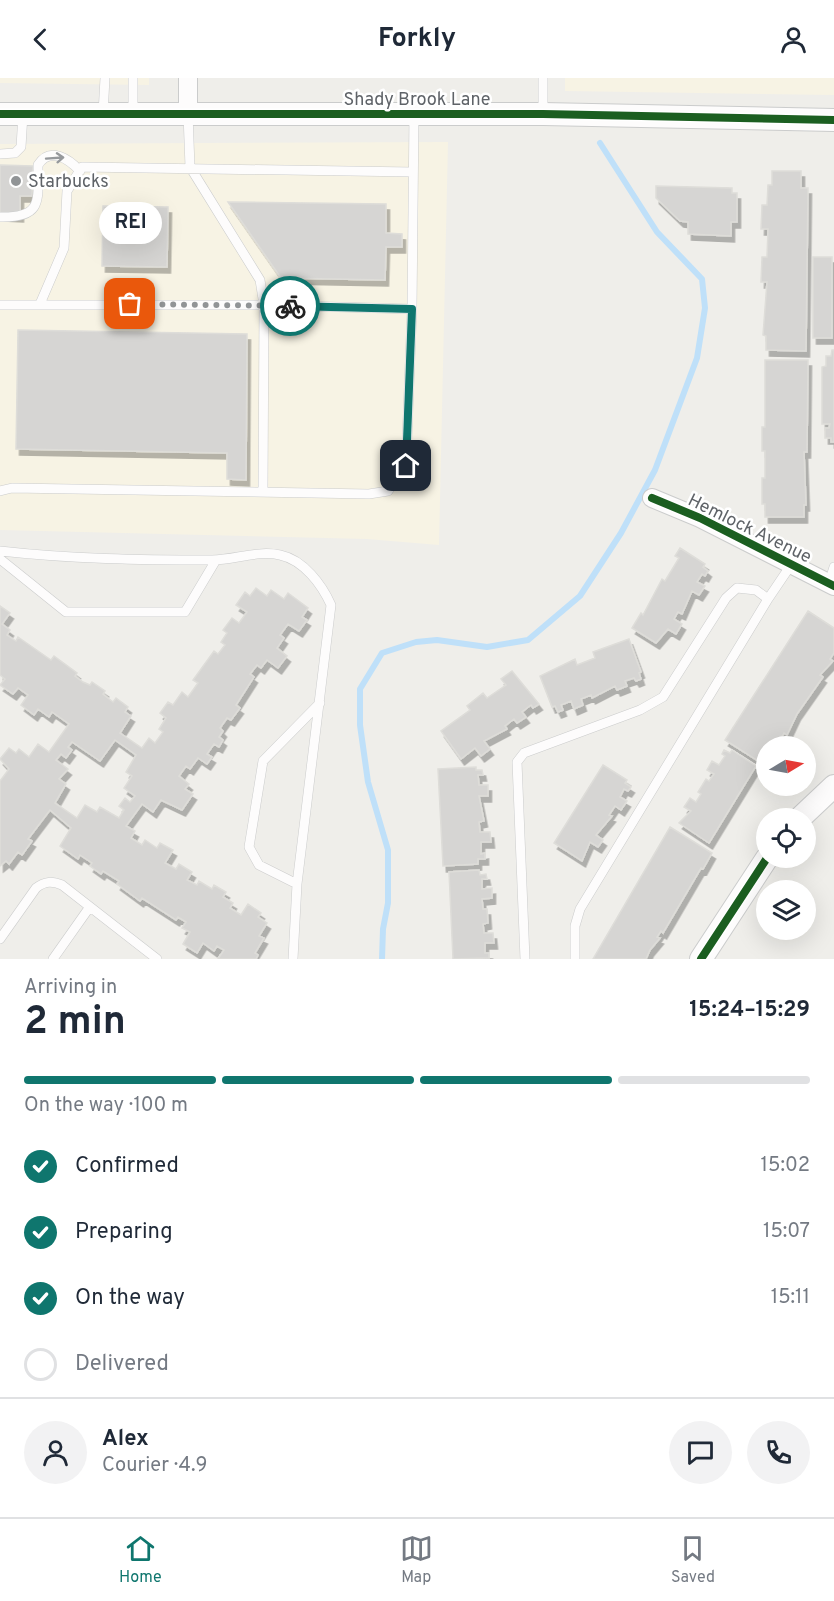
<!DOCTYPE html>
<meta charset="utf-8">
<style>
:root{--surface:#fff;--page:#f2f2f3;--text:#1f2937;--muted:#747a83;--line:#e0e1e3;--accent:#0f766e}
body{margin:0;font-family:Overpass,sans-serif;background:var(--page);color:var(--text);height:100vh;display:flex;flex-direction:column;font-size:22px;white-space:nowrap}
*{box-sizing:border-box;margin:0}
p{font-size:20px;color:var(--muted)}
.icon{flex:none;width:33px;height:33px;fill:none;stroke:currentColor;stroke-width:2;stroke-linecap:round;stroke-linejoin:round}
.map{position:relative;height:881px;overflow:hidden}
.panel{display:flex;flex-direction:column;background:var(--surface);flex:1}
.panel>*{flex:none}
.needle{width:39px;rotate:80deg}
.controls{position:absolute;left:756px;top:658px;display:grid;gap:12px}
.controls a{display:grid;place-items:center;width:60px;height:60px;border-radius:50%;background:var(--surface);box-shadow:0 6px 24px #0002;font-size:30px}
.pin{position:absolute;display:grid;place-items:center;width:51px;height:51px;color:#fff;margin:-26px;border-radius:12px;box-shadow:0 3px 9px #0006}
.courier{position:absolute;display:grid;place-items:center;width:60px;height:60px;margin:-30px;border:4px solid #0f766e;border-radius:50%;background:#fff;color:#222;box-shadow:0 2px 8px #0007}
.bubble{position:absolute;height:42px;border-radius:21px;background:var(--surface);box-shadow:0 6px 24px #0002;font-size:20px;font-weight:700;line-height:42px;text-align:center}
.headline em{font-style:normal;font-weight:700}
.headline div{display:flex;flex-direction:column-reverse}
.headline{display:flex;align-items:center;justify-content:space-between;height:102px;padding:0 24px}
h1{font-size:39px;font-weight:700;line-height:45px}
.bar{display:grid;grid-template-columns:repeat(4,1fr);gap:9px 6px;align-content:center;height:72px;padding:0 24px}
.bar i{height:8px;border-radius:4px;background:var(--line)}
.bar .current{background:var(--accent)}
.bar p{grid-column:span 4}
.line{display:flex;align-items:center;gap:15px;padding:0 24px;border-top:2px solid var(--line)}
.line div{flex:1}
.round{display:grid;place-items:center;flex:none;width:63px;height:63px;border-radius:32px;background:var(--page)}
ol{padding:0 24px;list-style:none}
li{display:flex;align-items:center;gap:18px;height:66px}
li p{margin-inline-start:auto}
li .icon{padding:6px;border-radius:50%;background:var(--accent);color:#fff;stroke-width:4}
li:last-child{color:var(--muted)}
li i{width:33px;height:33px;border:3px solid var(--line);border-radius:50%}
header{display:flex;justify-content:space-between;align-items:center;height:78px;padding:0 24px;background:var(--surface);font-size:27px;font-weight:700}
.dock{display:flex;justify-content:space-around;align-items:center;height:84px;border-top:2px solid var(--line);background:var(--surface);font-size:16px;color:var(--muted)}
.dock a{display:grid;justify-items:center;gap:3px}
.dock .current{color:var(--accent)}
.map>svg:first-child{display:block}
.commercial{fill:#f7f3e4}
.lines{fill:none;stroke-linecap:round;stroke-linejoin:round}
.stream{stroke:#bfe0f9;stroke-width:6}
.building{fill:#d6d5d3;stroke:#deddd9;stroke-width:1.5;fill-rule:evenodd;filter:url(#shadow)}
.service-casing{stroke:#cbcccc;stroke-width:10}
.minor-casing{stroke:#cbcccc;stroke-width:20}
.tertiary-casing{stroke:#cbcccc;stroke-width:24}
.service{stroke:#fdfcfc;stroke-width:9}
.minor{stroke:#fdfcfc;stroke-width:18}
.tertiary{stroke:#fdfcfc;stroke-width:22}
.cycleway-casing{stroke:#fff;stroke-width:11}
.cycleway{stroke:#1b5e20;stroke-width:8}
.oneway{stroke:#96999c}
.done{stroke:#919496;stroke-width:6;stroke-dasharray:0 10.8}
.route{stroke:#0f766e;stroke-width:8}
.poi-dot{fill:#919496;stroke:#fff;stroke-width:2}
.labels{text-anchor:middle;stroke-width:5;stroke-linejoin:round;paint-order:stroke}
.street-label{font-size:18px;fill:#5f6368;stroke:#fff}
.poi-label{font-size:18px;fill:#5f6368;stroke:#fff;text-anchor:start}
</style>
<header><svg class="icon" aria-label="back" viewBox="0 0 24 24"><path d="M15 5l-7 7 7 7"/></svg>Forkly<svg class="icon" aria-label="person" viewBox="0 0 24 24"><circle cx="12" cy="8" r="4"/><path d="M4 21q1-7 8-7t8 7"/></svg></header>
<div class="map">
<svg width="834" height="881" viewBox="0 0 834 881">
<defs>
<filter id="shadow"><feDropShadow dx="3.5" dy="6" stdDeviation="0" flood-color="#0004"/></filter>
</defs>
<rect width="100%" height="100%" fill="#efeeea"/>
<path class="commercial" d="M 0,0 L 149,0 L 149,7 L 0,5 Z
M 565,0 L 834,0 L 834,17 L 565,13 Z
M 448,64 L 439,467 L 367,461 L 0,452 L 0,66 Z"/>
<g class="lines">
<path class="stream" d="M 382,881 L 383,851 L 388,825 L 388,772 L 368,704 L 360,647 L 360,611 L 382,575 L 416,564 L 437,562 L 487,569 L 528,562 L 580,518 L 621,455 L 655,392 L 697,280 L 705,230 L 702,201 L 657,154 L 600,65"/>
</g>
<path class="building" d="M 0,87 L 33,88 L 32,118 L 20,118 L 20,138 L 0,137 Z
M 772,93 L 801,93 L 801,110 L 808,110 L 806,273 L 766,272 L 766,258 L 763,257 L 767,204 L 761,204 L 762,179 L 767,179 L 768,151 L 761,151 L 762,127 L 767,127 L 768,107 L 772,107 Z
M 656,108 L 732,110 L 732,115 L 737,115 L 737,144 L 731,144 L 731,158 L 688,156 L 688,144 L 680,143 L 656,120 Z
M 228,124 L 386,126 L 386,155 L 402,156 L 402,169 L 386,169 L 385,202 L 281,200 Z
M 103,128 L 168,129 L 167,189 L 102,188 Z
M 813,179 L 832,179 L 832,260 L 813,260 Z
M 18,252 L 247,256 L 246,402 L 227,401 L 227,375 L 16,371 Z
M 832,272 L 834,272 L 834,364 L 831,364 L 831,360 L 825,360 L 825,350 L 829,350 L 830,346 L 822,346 L 822,289 L 826,288 L 826,278 L 831,278 Z
M 765,282 L 808,282 L 807,374 L 804,374 L 806,427 L 804,427 L 804,439 L 765,439 L 765,426 L 762,426 L 762,400 L 765,400 L 765,373 L 762,373 L 762,349 L 765,349 Z
M 680,470 L 705,486 L 703,489 L 708,493 L 705,498 L 702,496 L 697,504 L 705,508 L 699,517 L 692,513 L 682,536 L 678,534 L 674,541 L 682,546 L 676,556 L 668,551 L 656,565 L 632,550 L 641,535 L 643,537 L 662,501 L 665,503 L 679,480 L 675,478 Z
M 256,510 L 267,518 L 271,512 L 284,521 L 288,515 L 308,530 L 302,539 L 307,542 L 299,553 L 288,546 L 280,557 L 284,560 L 277,570 L 287,578 L 278,590 L 267,582 L 261,590 L 257,587 L 250,596 L 254,599 L 236,627 L 240,630 L 231,642 L 227,640 L 220,650 L 223,653 L 219,659 L 223,662 L 219,669 L 214,666 L 207,676 L 212,679 L 207,686 L 198,680 L 190,691 L 186,688 L 179,698 L 189,706 L 185,711 L 193,716 L 182,732 L 161,722 L 153,734 L 142,726 L 126,748 L 135,753 L 131,760 L 142,767 L 145,762 L 157,770 L 160,765 L 173,772 L 165,785 L 176,791 L 179,786 L 192,794 L 187,802 L 197,807 L 199,803 L 212,811 L 214,807 L 226,814 L 223,819 L 233,825 L 230,830 L 241,837 L 248,826 L 261,835 L 258,839 L 267,845 L 259,858 L 264,860 L 255,875 L 258,877 L 256,881 L 218,881 L 224,872 L 217,868 L 214,873 L 203,865 L 197,875 L 183,866 L 190,854 L 182,850 L 186,844 L 178,839 L 176,842 L 142,820 L 140,823 L 117,806 L 119,803 L 103,793 L 101,796 L 90,788 L 92,785 L 80,777 L 78,781 L 60,768 L 71,750 L 50,732 L 28,761 L 32,763 L 22,777 L 18,774 L 9,786 L 6,783 L 0,788 L 0,703 L 9,691 L 0,681 L 9,670 L 16,675 L 19,671 L 29,679 L 38,666 L 49,674 L 69,646 L 52,634 L 49,639 L 38,631 L 34,637 L 21,627 L 28,617 L 18,610 L 13,616 L 0,607 L 5,601 L 0,597 L 0,528 L 10,535 L 2,546 L 10,552 L 7,557 L 16,563 L 18,559 L 51,582 L 54,578 L 77,595 L 75,598 L 83,604 L 90,607 L 92,604 L 105,613 L 103,616 L 113,624 L 116,620 L 128,629 L 125,634 L 131,638 L 120,655 L 142,670 L 149,660 L 155,665 L 163,654 L 159,651 L 166,640 L 160,635 L 168,624 L 173,627 L 182,614 L 188,619 L 198,605 L 193,602 L 214,573 L 218,576 L 225,567 L 221,564 L 227,555 L 223,552 L 232,540 L 239,545 L 247,534 L 236,527 L 245,514 L 250,518 ZM 115,662 L 136,677 L 126,694 L 132,698 L 124,710 L 135,718 L 130,724 L 125,720 L 119,728 L 124,732 L 119,740 L 100,729 L 97,734 L 85,727 L 77,740 L 55,725 L 66,706 L 59,701 L 68,691 L 56,682 L 61,676 L 66,680 L 72,672 L 68,669 L 72,664 L 100,683 Z
M 808,533 L 834,550 L 834,575 L 830,581 L 833,583 L 820,597 L 823,599 L 797,636 L 787,657 L 784,655 L 781,660 L 784,661 L 779,669 L 766,669 L 766,688 L 725,662 Z
M 629,561 L 641,594 L 639,595 L 641,601 L 636,603 L 634,600 L 625,603 L 627,608 L 617,612 L 615,608 L 592,620 L 591,617 L 581,621 L 583,627 L 574,631 L 571,623 L 561,627 L 563,632 L 558,634 L 555,628 L 552,629 L 540,598 L 575,581 L 577,587 L 595,580 L 593,574 Z
M 512,593 L 539,626 L 533,630 L 531,627 L 522,634 L 526,639 L 517,645 L 514,641 L 505,648 L 507,651 L 484,663 L 490,671 L 481,678 L 475,670 L 461,681 L 441,653 L 470,632 L 467,628 L 483,615 L 487,620 L 506,607 L 501,601 Z
M 724,672 L 730,675 L 732,672 L 756,688 L 709,765 L 679,745 L 691,733 L 684,729 L 690,720 L 696,724 L 701,716 L 698,714 L 706,701 L 709,703 L 714,696 L 707,692 L 712,683 L 719,687 L 725,678 L 722,676 Z
M 603,687 L 627,702 L 625,705 L 631,709 L 628,713 L 624,711 L 620,719 L 627,723 L 621,732 L 615,728 L 609,737 L 612,738 L 596,757 L 603,762 L 598,769 L 590,764 L 582,783 L 554,765 Z
M 476,689 L 476,692 L 482,692 L 483,697 L 478,697 L 479,707 L 488,707 L 488,718 L 479,718 L 484,743 L 479,744 L 480,754 L 490,754 L 491,764 L 481,764 L 481,776 L 485,775 L 485,781 L 478,781 L 478,786 L 443,788 L 438,691 Z
M 670,749 L 712,775 L 703,791 L 701,790 L 663,855 L 661,853 L 657,859 L 660,860 L 650,872 L 646,881 L 593,881 Z
M 479,792 L 480,797 L 486,796 L 487,801 L 482,801 L 482,811 L 492,810 L 492,820 L 482,821 L 483,831 L 487,831 L 488,845 L 483,846 L 484,855 L 493,855 L 494,865 L 485,865 L 485,875 L 489,875 L 489,880 L 453,881 L 449,794 Z"/>
<g class="lines">
<g class="service-casing">
<path id="service" d="M 543,0 L 543,36
M 103,36 L 105,0
M 133,36 L 133,0
M 188,36 L 190,89 L 260,202 L 264,227 L 263,414
M 0,76 L 15,75 L 21,69 L 23,36
M 0,139 C 43,140 38,123 38,87 C 50,68 69,81 80,93
M 40,226 L 64,170 L 67,113 L 82,89 L 413,94
M 0,227 L 264,227 L 412,231 L 414,36
M 0,413 L 12,410 L 369,416 L 388,413 L 406,388 L 412,231
M 0,473 C 70,481 141,482 212,482 C 235,482 257,472 280,477 C 304,482 322,507 331,527 L 297,806 L 293,881
M 0,481 L 66,534 L 185,534 L 216,482
M 829,505 L 834,489
M 768,521 L 791,487
M 297,806 L 259,787 L 249,769 L 263,683 L 320,625
M 0,861 L 36,810 C 45,803 52,803 62,807 L 157,881
M 53,881 L 89,830
M 525,881 L 517,684 L 524,675 L 640,632 L 663,619 L 726,520 L 737,510 L 756,512 L 768,521 L 580,831 L 575,848 L 575,881"/>
</g>
<g class="minor-casing">
<path id="minor" d="M 188,36 L 188,0
M 652,420 L 700,440 L 834,508"/>
</g>
<g class="tertiary-casing">
<path id="tertiary" d="M 0,36 L 543,36 L 834,42
M 799,741 L 834,708
M 701,881 L 767,780"/>
</g>
<use href="#service" class="service"/>
<use href="#minor" class="minor"/>
<use href="#tertiary" class="tertiary"/>
<g class="cycleway-casing">
<path id="cycleway" d="M 0,36 L 543,36 L 834,42
M 652,420 L 700,440 L 834,508
M 701,881 L 767,780"/>
</g>
<use href="#cycleway" class="cycleway"/>
</g>
<defs><path id="oneway-shaft" d="M-6 0H5M1.5-3L5.5 0L1.5 3" fill="none" stroke-width="1.6" stroke-linecap="round" stroke-linejoin="round" transform="scale(1.5)"/></defs>
<use class="oneway" href="#oneway-shaft" transform="translate(55 80) rotate(-4)"/>
<g class="lines">
<path class="done" d="M 130,226 L 290,228"/>
<path class="route" d="M 290,228 L 412,231 L 406,388"/>
</g>
<circle class="poi-dot" cx="16" cy="103" r="6"/>
<g class="labels">
<g class="street-label">
<text x="417" y="27">Shady Brook Lane</text>
<text transform="translate(750 450) rotate(26)" y="6">Hemlock Avenue</text>
</g>
<g class="poi-label">
<text x="28" y="109">Starbucks</text>
</g>
</g>
</svg>
<div class="controls">
<a><svg class="needle" viewBox="-14 -14 28 28"><path d="M0-13l5 13h-10z" fill="#e53935"/><path d="M0 13l5-13h-10z" fill="#747a83"/></svg></a>
<a><svg class="icon" aria-label="locate" viewBox="0 0 24 24"><circle cx="12" cy="12" r="6"/><path d="M12 2v4M12 18v4M2 12h4M18 12h4"/></svg></a>
<a><svg class="icon" aria-label="layers" viewBox="0 0 24 24"><path d="M12 4l9 5-9 5-9-5zM3 14l9 5 9-5"/></svg></a>
</div>
<div class="pin" style="left:130px;top:226px;background:#ea580c"><svg class="icon" aria-label="bag" viewBox="0 0 24 24"><path d="M5 8h14l-1 12H6zM9 8a3 3 0 0 1 6 0"/></svg></div>
<div class="pin" style="left:406px;top:388px;background:#1f2937"><svg class="icon" aria-label="home" viewBox="0 0 24 24"><path d="M3 11l9-7 9 7M6 9v11h12V9"/></svg></div>
<div class="courier" style="left:290px;top:228px"><svg class="icon" aria-label="bike" viewBox="0 0 24 24"><circle cx="6" cy="16" r="4"/><circle cx="18" cy="16" r="4"/><path d="M6 16l4-8h5l3 8M10 8l3 8H6M13 5h3"/></svg></div>
<div class="bubble" style="left:99px;top:124px;width:63px">REI</div>
</div>
<section class="panel">
<div class="headline"><div><h1>2 min</h1><p>Arriving in</p></div><em>15:24–15:29</em></div>
<div class="bar"><i class="current"></i><i class="current"></i><i class="current"></i><i></i><p>On the way · 100 m</p></div>
<ol>
<li><svg class="icon" aria-label="check" viewBox="0 0 24 24"><path d="M5 12l5 5 9-10"/></svg>Confirmed<p>15:02</p></li>
<li><svg class="icon" aria-label="check" viewBox="0 0 24 24"><path d="M5 12l5 5 9-10"/></svg>Preparing<p>15:07</p></li>
<li><svg class="icon" aria-label="check" viewBox="0 0 24 24"><path d="M5 12l5 5 9-10"/></svg>On the way<p>15:11</p></li>
<li><i></i>Delivered</li>
</ol>
<div class="line" style="height:108px"><a class="round"><svg class="icon" aria-label="person" viewBox="0 0 24 24"><circle cx="12" cy="8" r="4"/><path d="M4 21q1-7 8-7t8 7"/></svg></a><div><b>Alex</b><p>Courier · 4.9</p></div><a class="round"><svg class="icon" aria-label="chat" viewBox="0 0 24 24"><path d="M4 5h16v11H9l-5 4z"/></svg></a><a class="round"><svg class="icon" aria-label="phone" viewBox="0 0 24 24"><path d="M5 4h4l2 5-3 2q2 4 5 5l2-3 5 2v4C11 20 4 13 5 4z"/></svg></a></div>
</section>
<nav class="dock">
<a class="current"><svg class="icon" aria-label="home" viewBox="0 0 24 24"><path d="M3 11l9-7 9 7M6 9v11h12V9"/></svg>Home</a>
<a><svg class="icon" aria-label="map" viewBox="0 0 24 24"><path d="M3 6l6-2 6 2 6-2v14l-6 2-6-2-6 2zM9 4v14M15 6v14"/></svg>Map</a>
<a><svg class="icon" aria-label="saved" viewBox="0 0 24 24"><path d="M7 4h10v16l-5-4-5 4z"/></svg>Saved</a>
</nav>
